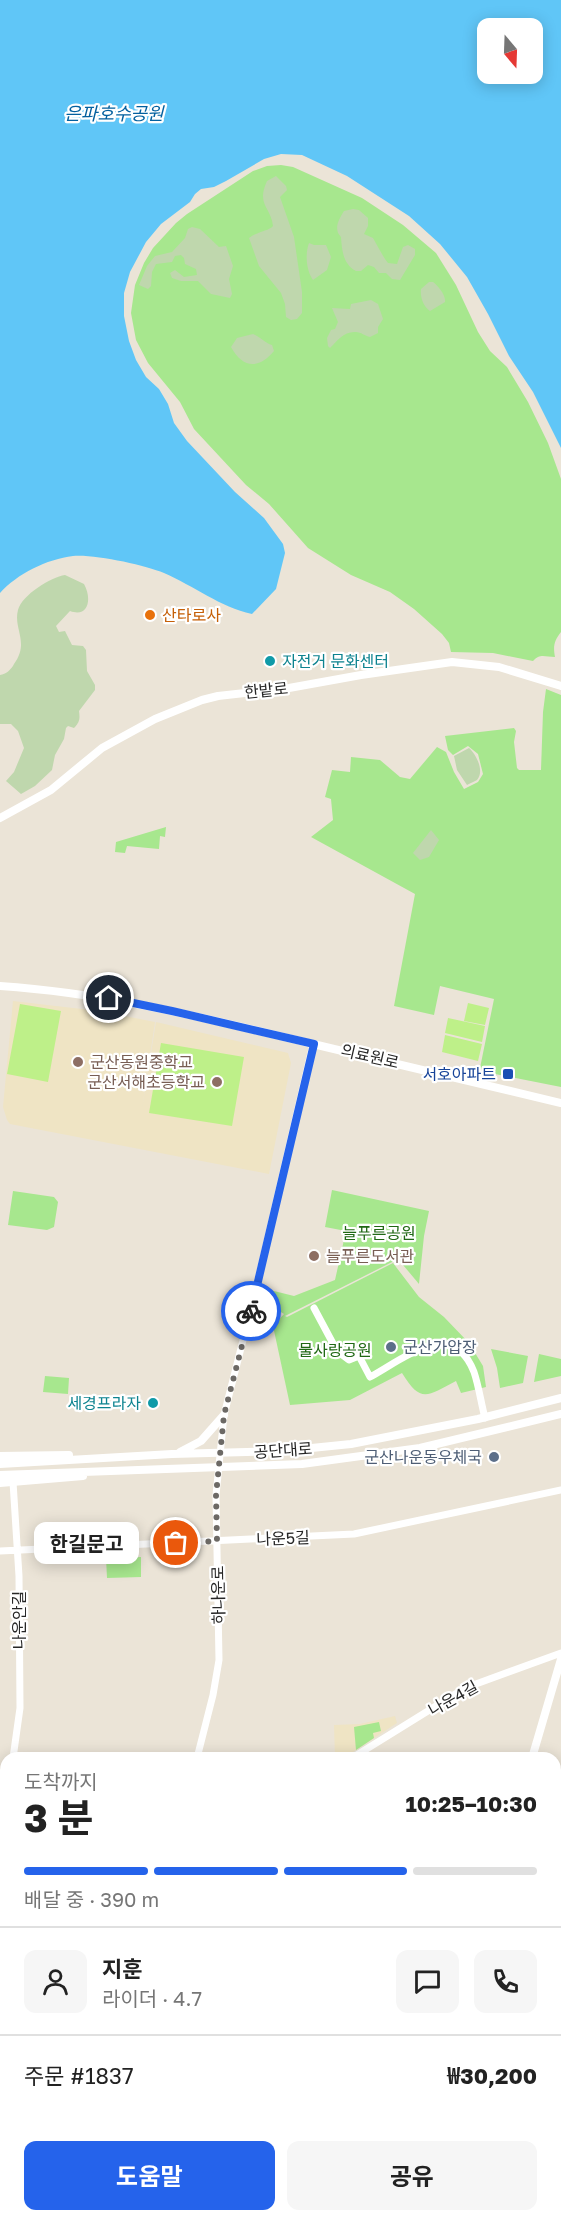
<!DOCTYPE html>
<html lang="ko">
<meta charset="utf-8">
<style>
:root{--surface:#fff;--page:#f6f6f6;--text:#222;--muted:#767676;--line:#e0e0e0;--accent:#2563eb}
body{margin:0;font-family:"Golos Text","Noto Sans KR",sans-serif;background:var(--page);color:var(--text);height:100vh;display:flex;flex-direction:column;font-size:22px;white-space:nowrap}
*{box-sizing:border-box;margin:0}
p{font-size:20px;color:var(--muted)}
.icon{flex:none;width:33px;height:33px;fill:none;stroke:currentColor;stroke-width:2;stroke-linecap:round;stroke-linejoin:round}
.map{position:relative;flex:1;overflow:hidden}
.sheet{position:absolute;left:0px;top:1752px;width:561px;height:470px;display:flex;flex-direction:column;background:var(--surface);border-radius:18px 18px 0 0;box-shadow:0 3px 15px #0003}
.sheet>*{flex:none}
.needle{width:39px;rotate:161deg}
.fabs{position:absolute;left:477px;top:18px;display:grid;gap:12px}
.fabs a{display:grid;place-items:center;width:66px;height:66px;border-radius:12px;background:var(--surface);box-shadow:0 3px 15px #0003;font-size:30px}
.pin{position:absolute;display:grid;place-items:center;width:51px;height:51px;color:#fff;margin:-26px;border:3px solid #fff;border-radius:50%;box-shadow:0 2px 6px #0007}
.courier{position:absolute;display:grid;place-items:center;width:60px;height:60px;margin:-30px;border:4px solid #2563eb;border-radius:50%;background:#fff;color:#222;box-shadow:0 2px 8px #0007}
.bubble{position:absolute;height:42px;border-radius:12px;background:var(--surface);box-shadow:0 3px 15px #0003;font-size:20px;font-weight:700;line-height:42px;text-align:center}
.head em{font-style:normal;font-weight:700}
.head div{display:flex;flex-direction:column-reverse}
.head{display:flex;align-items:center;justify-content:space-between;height:102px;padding:0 24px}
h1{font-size:39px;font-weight:700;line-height:45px}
.bar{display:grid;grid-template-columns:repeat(4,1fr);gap:9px 6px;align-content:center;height:72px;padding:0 24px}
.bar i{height:8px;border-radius:4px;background:var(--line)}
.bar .on{background:var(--accent)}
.bar p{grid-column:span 4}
.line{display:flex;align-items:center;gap:15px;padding:0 24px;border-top:2px solid var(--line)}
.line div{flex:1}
.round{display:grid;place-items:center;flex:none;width:63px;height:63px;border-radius:12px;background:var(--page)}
.cta{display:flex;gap:12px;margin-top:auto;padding:12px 24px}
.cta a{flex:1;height:69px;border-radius:12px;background:var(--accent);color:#fff;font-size:24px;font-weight:700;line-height:69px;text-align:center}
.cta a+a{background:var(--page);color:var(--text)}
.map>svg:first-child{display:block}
.education{fill:#efe4c4}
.green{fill:#a7e78e}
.cemetery{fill:#bfd7ad}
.pitch{fill:#bef089}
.water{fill:#60c6f7;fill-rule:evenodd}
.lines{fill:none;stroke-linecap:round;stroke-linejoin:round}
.minor{stroke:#fff;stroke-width:7}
.tertiary{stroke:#fff;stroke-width:8}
.done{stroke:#6c6965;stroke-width:6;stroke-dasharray:0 10.8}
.route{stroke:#2563eb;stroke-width:8}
.food-dot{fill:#e8710a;stroke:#fff;stroke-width:2}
.culture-dot{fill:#0f9aa8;stroke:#fff;stroke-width:2}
.education-dot{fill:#8d6e63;stroke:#fff;stroke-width:2}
.transit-dot{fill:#1a4fb4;stroke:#fff;stroke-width:2}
.service-dot{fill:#5c6f8a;stroke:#fff;stroke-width:2}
.labels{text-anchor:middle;stroke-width:4.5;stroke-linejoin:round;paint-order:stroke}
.food-label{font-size:16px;fill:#c56008;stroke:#fff;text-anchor:start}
.culture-label{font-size:16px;fill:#0d838f;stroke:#fff;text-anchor:start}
.street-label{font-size:16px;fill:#272727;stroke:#fff}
.education-label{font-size:16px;fill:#785e54;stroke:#fff;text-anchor:start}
.transit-label{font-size:16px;fill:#164399;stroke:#fff;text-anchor:end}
.park-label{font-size:16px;fill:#206814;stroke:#fff}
.service-label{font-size:16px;fill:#4e5e75;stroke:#fff;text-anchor:start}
.water-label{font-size:18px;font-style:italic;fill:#03609f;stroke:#fff}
</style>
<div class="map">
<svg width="561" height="2221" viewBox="0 0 561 2221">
<rect width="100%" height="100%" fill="#ebe4d7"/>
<path class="education" d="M 13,1001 L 99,1011 L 155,1022 L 142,1109 L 156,1022 L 288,1053 L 291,1063 L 269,1174 L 10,1124 L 7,1120 L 3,1107 Z
M 395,1716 L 397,1723 L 350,1754 L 342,1758 L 335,1758 L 334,1725 L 360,1724 Z"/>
<path class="green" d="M 281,165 L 293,167 L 362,198 L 403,225 L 436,253 L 456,285 L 478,332 L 490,351 L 507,367 L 528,402 L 548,443 L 561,479 L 561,632 C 554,641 553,646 555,657 C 545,657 540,653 533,661 L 493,653 L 451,652 L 449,643 L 442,634 L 414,609 L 390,592 L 351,575 L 308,548 L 269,504 L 246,485 L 194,429 L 180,402 L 148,363 L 136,340 L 131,313 L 135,285 L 144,263 L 153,248 L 176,223 L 187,214 L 253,171 L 267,166 Z
M 546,689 L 561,695 L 561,1087 L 490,1073 L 480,1068 L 494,999 L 440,986 L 434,1015 L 394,1006 L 415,894 L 311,837 L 333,820 L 331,799 L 325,797 L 332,770 L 350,772 L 351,757 L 380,760 L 400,777 L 410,779 L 437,747 L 446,752 L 454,772 L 464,789 L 478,782 L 483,774 L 478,754 L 468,746 L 453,755 L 448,750 L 445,736 L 514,728 L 516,731 L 514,742 L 517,768 L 519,770 L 541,770 L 543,712 Z
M 166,827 L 165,837 L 160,836 L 159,849 L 127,846 L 125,853 L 115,852 L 116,842 Z
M 332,1190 L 429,1211 L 424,1236 L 419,1284 L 398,1259 L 285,1316 L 287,1317 L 393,1263 L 419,1297 L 444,1317 L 469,1343 L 483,1366 L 486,1387 L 461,1393 L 456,1381 C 427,1396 421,1404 402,1373 L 350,1400 L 290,1405 L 273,1326 L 284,1314 L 267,1303 L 270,1290 L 294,1296 L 335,1280 L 346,1231 L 325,1227 Z
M 13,1191 L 54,1197 L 58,1202 L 54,1227 L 47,1230 L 8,1225 Z
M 491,1349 L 528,1356 L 523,1383 L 500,1388 L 497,1368 Z
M 539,1354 L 561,1359 L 561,1376 L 534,1382 Z
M 45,1376 L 69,1378 L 68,1394 L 43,1392 Z
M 141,1557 L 141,1577 L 107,1578 L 106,1558 Z
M 379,1722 L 381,1731 L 373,1733 L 374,1738 L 356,1750 L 354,1727 Z"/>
<path class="cemetery" d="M 276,176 L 286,186 L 287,190 L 280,197 L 294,237 L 302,292 L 302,313 L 297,319 L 291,320 L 286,317 L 285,304 L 281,293 L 259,266 L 249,238 C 256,232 269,231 273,226 C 271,207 256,205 267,181 Z
M 353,209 L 359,210 L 368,218 L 368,226 L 364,234 L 373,238 C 377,245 383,257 388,263 L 397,264 L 403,247 L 408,245 L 415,249 L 415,255 L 400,280 L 392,279 L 386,273 L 379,273 L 374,267 L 368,265 L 361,271 L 356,271 C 343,264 342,251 341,237 C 333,229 339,219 344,211 Z
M 192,227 L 200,229 L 219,247 L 226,246 L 233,266 L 229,279 L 232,294 L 230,298 L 211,294 L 198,281 L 181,281 L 172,278 L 170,273 L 175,270 L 184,277 L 197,275 L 196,269 L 185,264 L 184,258 L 181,255 L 175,256 L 172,262 L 156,264 L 152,272 L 151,286 L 148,289 L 139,285 L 147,266 L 155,256 L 172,252 L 185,238 L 188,229 Z
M 309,243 L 314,245 L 326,245 L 331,257 L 327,270 L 313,280 C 306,270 305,254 309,243 Z
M 429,282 L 433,282 C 438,286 446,295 445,302 L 430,311 C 423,306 420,297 421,289 Z
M 371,300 L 378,304 L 383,319 L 378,327 L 378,333 L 370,337 C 365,336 361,332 356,332 C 344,331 337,341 330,348 L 328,346 L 327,338 L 331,330 L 335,329 L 338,322 L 332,308 L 350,309 L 351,304 Z
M 253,334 C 261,337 265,343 272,345 L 274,351 C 259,369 243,369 231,347 L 237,338 Z
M 65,575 L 84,584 C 92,598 89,618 70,611 L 56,626 L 59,632 L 65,631 L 72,645 L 83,646 L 86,650 L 87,671 L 95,685 L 95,690 L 79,711 C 80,718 80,722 74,728 L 68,726 L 66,728 L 64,739 L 55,755 L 52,770 L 35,786 L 21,794 L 6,781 L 14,772 L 24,748 L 18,731 L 11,724 L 0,724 L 0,675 C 6,674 11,670 14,664 C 30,642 13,629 18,610 C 22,595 51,577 65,575 Z
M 469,748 C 476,754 485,771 477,780 C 474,782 470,783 467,785 L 457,770 L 454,756 Z
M 431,830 L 439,840 L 429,857 L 420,860 L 413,853 Z"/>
<path class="pitch" d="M 468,1003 L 489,1008 L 485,1025 L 464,1021 Z
M 20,1004 L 61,1011 L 48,1082 L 7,1074 Z
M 448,1018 L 485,1026 L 482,1042 L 445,1033 Z
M 445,1035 L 482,1044 L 478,1061 L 442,1052 Z
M 161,1043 L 244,1057 L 232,1126 L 149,1113 Z"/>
<path class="water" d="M 0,0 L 561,0 L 561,448 L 533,392 L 509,356 L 488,314 L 467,277 L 440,244 L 409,216 L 347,176 L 302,155 L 281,154 L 264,159 L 226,181 L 214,187 L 201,189 L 195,194 L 190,202 L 161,224 L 146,242 L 130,272 L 124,293 L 124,316 L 129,341 L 136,360 L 146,377 L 159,389 L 168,404 L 174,423 L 187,441 L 235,492 L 264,518 L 283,544 L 285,553 L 276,589 L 252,614 C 220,607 194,586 164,573 C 145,565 94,554 73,556 C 47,559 17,574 0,593 ZM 488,28 L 532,28 L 532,74 L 488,74 Z"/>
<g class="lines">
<path class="minor" d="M 314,1308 L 337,1351 L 349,1360 L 359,1356 L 370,1377 C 403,1359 453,1317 474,1372 C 479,1387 481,1403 485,1418
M 0,1551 L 354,1534 L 561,1490
M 13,1758 L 20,1708 L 19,1576 L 13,1482
M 197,1758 L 213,1695 L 219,1660 L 216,1495 L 224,1415 L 254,1297 L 313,1044
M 352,1758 L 465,1688 L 561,1653
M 555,1799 L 561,1792
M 0,1806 L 6,1786
M 555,1880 L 561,1881
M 555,1901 L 557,1892
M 0,1903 L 6,1905
M 0,1957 L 6,1957
M 555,2085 L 561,2066
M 555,2110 L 561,2112
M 448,2216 L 467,2221
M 56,2221 L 58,2216"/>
<path class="tertiary" d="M 0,818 L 51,790 L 102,748 L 155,719 L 202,700 L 218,696 L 289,688 L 361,675 L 452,662 L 499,667 L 561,686
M 0,986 C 107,993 209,1019 313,1044 C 396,1063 478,1084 561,1103
M 180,1452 L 201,1441 L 224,1415
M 0,1456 L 69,1455
M 0,1464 L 172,1454 L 282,1451 L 351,1444 L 478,1419 L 561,1398
M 0,1475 L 302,1464 L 420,1448 L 561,1414
M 0,1483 L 83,1476
M 532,1758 L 561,1659
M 0,2024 L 6,2025
M 555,2178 L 561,2180
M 398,2221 L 400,2216"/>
</g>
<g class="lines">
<path class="done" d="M 176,1543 L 217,1541 L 216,1495 L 224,1415 L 251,1311"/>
<path class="route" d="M 109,998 L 172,1011 L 314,1044 L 251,1311"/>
</g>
<circle class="food-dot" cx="150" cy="615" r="6"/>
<g class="culture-dot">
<circle cx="270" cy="661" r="6"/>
<circle cx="153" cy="1403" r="6"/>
</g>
<g class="education-dot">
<circle cx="78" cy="1062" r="6"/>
<circle cx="217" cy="1082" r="6"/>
<circle cx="314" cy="1256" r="6"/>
</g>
<rect class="transit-dot" x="502" y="1068" width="12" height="12" rx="3"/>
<g class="service-dot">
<circle cx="391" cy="1347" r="6"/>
<circle cx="494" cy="1457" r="6"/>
</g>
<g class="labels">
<g class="food-label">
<text x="162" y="621">산타로사</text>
</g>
<g class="culture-label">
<text x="282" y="667">자전거 문화센터</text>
<text x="141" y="1409" text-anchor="end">세경프라자</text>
</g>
<g class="street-label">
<text transform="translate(266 690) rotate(-6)" y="6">한밭로</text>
<text transform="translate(370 1056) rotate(13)" y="6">의료원로</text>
<text transform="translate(283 1450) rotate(-4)" y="6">공단대로</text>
<text transform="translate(283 1538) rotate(-2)" y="6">나운5길</text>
<text transform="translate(218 1595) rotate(-91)" y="6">하나운로</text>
<text transform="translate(19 1620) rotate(-90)" y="6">나운안길</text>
<text transform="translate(453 1698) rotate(-29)" y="6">나운4길</text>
</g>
<g class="education-label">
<text x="90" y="1068">군산동원중학교</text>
<text x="205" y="1088" text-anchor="end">군산서해초등학교</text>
<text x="326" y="1262">늘푸른도서관</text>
</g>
<g class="transit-label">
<text x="496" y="1080">서호아파트</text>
</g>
<g class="park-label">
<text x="379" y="1239">늘푸른공원</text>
<text x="335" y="1356">물사랑공원</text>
</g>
<g class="service-label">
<text x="403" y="1353">군산가압장</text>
<text x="482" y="1463" text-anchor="end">군산나운동우체국</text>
</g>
<g class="water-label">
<text x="114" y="120">은파호수공원</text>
</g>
</g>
</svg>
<div class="fabs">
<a><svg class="needle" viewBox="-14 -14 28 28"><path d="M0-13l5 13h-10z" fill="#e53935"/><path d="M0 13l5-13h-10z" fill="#767676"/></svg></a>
</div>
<div class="pin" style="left:176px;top:1543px;background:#ea580c"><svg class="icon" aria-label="bag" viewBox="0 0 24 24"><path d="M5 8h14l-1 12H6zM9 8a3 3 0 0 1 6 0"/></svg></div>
<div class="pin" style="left:109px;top:998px;background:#1f2937"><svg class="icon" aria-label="home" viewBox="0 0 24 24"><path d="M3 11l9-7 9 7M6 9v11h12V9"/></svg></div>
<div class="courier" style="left:251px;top:1311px"><svg class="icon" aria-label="bike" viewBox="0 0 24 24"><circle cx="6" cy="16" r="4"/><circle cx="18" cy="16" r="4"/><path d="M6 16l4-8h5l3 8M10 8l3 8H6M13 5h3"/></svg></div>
<div class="bubble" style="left:34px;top:1522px;width:105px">한길문고</div>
<section class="sheet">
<div class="head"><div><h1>3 분</h1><p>도착까지</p></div><em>10:25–10:30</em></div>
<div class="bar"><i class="on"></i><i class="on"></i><i class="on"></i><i></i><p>배달 중 · 390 m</p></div>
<div class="line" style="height:108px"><a class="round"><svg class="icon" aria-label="person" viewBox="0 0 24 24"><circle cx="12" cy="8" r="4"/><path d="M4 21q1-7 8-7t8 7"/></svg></a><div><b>지훈</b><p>라이더 · 4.7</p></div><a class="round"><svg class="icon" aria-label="chat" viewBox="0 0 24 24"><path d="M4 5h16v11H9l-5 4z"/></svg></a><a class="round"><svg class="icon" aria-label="phone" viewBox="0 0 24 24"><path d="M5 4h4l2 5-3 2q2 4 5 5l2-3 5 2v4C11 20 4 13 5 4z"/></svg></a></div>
<div class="line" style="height:78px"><div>주문 #1837</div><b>₩30,200</b></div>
<div class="cta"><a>도움말</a><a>공유</a></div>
</section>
</div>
